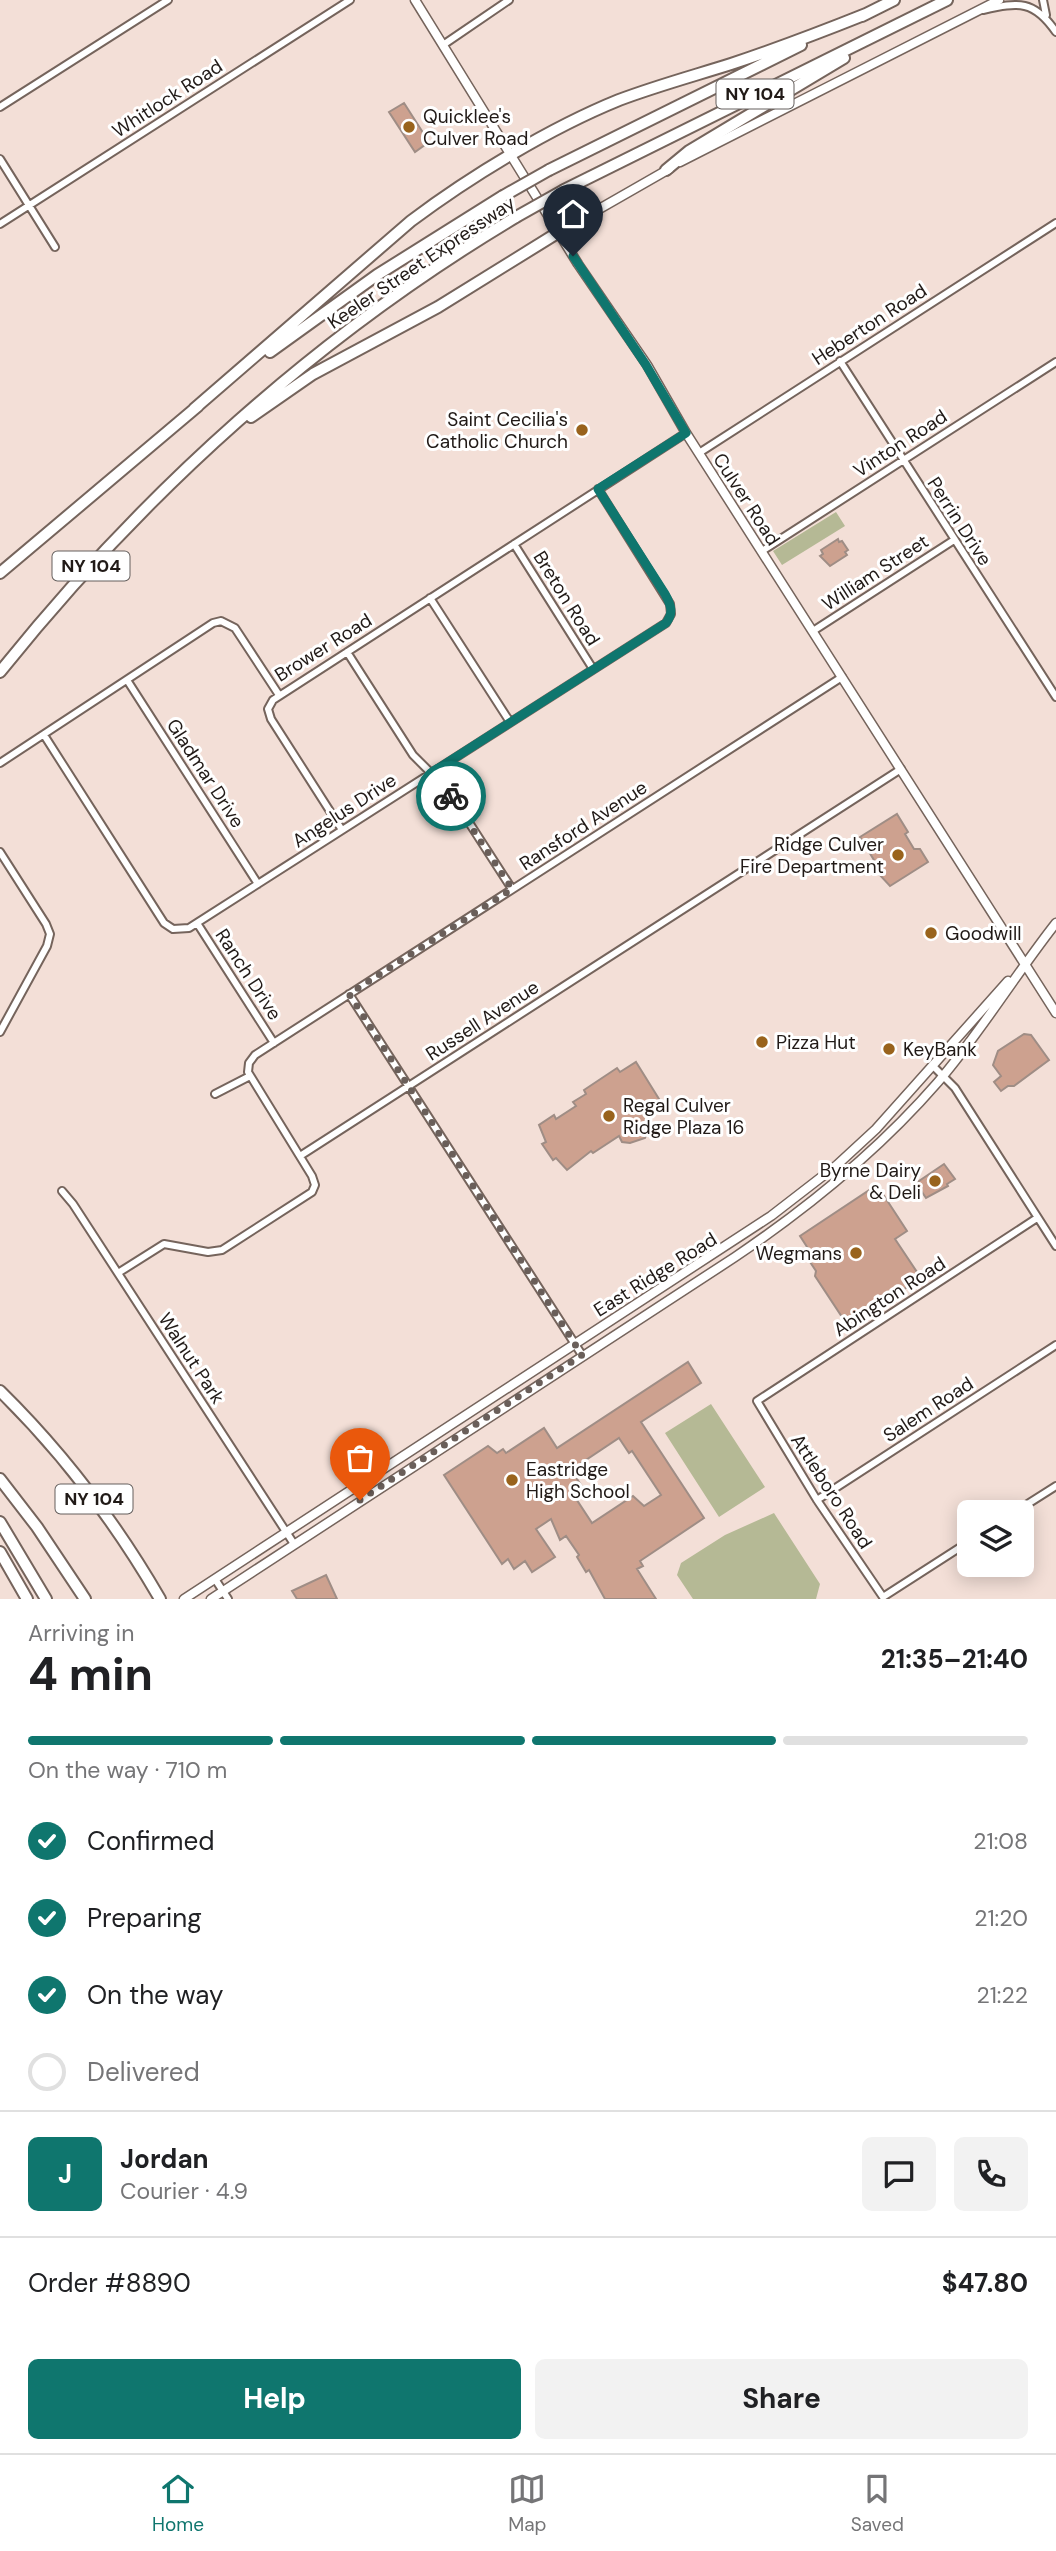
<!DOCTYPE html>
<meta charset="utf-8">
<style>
:root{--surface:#fff;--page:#f2f2f2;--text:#202124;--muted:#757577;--line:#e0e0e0;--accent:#0f766e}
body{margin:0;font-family:"DM Sans",sans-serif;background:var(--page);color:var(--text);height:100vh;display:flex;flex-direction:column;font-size:26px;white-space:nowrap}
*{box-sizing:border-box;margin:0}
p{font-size:23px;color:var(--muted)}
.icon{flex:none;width:38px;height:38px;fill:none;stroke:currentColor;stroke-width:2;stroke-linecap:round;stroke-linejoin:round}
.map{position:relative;height:1599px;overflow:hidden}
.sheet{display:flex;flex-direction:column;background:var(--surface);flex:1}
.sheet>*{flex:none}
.buttons{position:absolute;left:957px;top:1500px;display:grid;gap:14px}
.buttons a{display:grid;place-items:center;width:77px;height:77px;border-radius:10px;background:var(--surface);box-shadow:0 4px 18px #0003;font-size:35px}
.pin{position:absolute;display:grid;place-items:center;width:60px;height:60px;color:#fff;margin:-72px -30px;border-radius:50% 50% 50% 0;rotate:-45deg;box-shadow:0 0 7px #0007}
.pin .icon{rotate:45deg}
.courier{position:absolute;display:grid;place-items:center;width:70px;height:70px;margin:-35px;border:5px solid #0f766e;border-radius:50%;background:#fff;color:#222;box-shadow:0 2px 9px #0007}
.overview em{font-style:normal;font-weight:700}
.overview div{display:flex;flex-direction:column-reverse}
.overview{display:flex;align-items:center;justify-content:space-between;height:119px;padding:0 28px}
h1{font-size:46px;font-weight:700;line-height:52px}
.bar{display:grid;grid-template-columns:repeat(4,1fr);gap:10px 7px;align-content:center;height:84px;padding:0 28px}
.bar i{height:9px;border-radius:5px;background:var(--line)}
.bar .on{background:var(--accent)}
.bar p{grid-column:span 4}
.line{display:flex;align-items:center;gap:18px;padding:0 28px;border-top:2px solid var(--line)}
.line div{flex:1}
.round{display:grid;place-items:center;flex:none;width:74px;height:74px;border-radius:10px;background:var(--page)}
ol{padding:0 28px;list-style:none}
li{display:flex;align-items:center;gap:21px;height:77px}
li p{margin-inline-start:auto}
li .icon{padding:7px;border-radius:50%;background:var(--accent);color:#fff;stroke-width:4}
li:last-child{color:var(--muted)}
li i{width:38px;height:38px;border:4px solid var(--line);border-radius:50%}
.cta{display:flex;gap:14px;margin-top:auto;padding:14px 28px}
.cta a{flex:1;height:80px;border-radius:10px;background:var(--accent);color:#fff;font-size:28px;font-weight:700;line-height:80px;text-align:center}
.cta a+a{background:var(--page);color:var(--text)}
.dock{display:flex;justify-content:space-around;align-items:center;height:98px;border-top:2px solid var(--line);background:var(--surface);font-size:19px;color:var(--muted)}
.dock a{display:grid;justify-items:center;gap:4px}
.dock .on{color:var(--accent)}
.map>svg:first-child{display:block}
.green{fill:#b5b995}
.building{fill:#cda18f;stroke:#9f8d85;stroke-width:2;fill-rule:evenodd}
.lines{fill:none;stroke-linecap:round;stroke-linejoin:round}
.minor-casing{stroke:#75645c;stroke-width:10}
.secondary-casing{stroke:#75645c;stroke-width:11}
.motorway-casing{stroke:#75645c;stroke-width:14}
.minor{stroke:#fff;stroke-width:6}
.secondary{stroke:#fff;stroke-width:8}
.motorway{stroke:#fff;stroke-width:10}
.motorway-bridge-casing{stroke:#75645c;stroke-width:14;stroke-linecap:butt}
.motorway-bridge{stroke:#fff;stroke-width:10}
.done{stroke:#6a5f5a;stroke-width:7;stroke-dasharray:0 12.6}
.route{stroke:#0f766e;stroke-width:9}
.poi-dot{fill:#99631c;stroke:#fff;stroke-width:2.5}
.labels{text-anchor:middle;stroke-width:6;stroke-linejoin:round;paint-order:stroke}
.shield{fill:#fff;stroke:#645f5d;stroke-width:2}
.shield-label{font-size:18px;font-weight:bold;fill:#211a17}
.street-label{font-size:19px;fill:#211a17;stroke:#fff}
.poi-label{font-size:19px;fill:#211a17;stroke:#fff;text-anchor:start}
</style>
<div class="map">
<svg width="1056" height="1599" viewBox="0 0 1056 1599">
<rect width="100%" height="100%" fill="#f3dfd7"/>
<path class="green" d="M 836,512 L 845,526 L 782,565 L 773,551 Z
M 711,1404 L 765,1487 L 719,1517 L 665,1433 Z
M 774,1513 L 820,1584 L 816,1599 L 693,1599 L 677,1575 L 681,1563 L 725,1535 Z"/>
<path class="building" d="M 404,103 L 429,142 L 415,152 L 389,112 Z
M 838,539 L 839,542 L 842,541 L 848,550 L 845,552 L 847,555 L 830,566 L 820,556 L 823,554 L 821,550 Z
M 897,814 L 908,832 L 905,834 L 914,849 L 920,849 L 928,862 L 890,886 L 877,872 L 880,870 L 860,837 Z
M 1024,1034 L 1031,1035 L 1049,1060 L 1014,1086 L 1008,1086 L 1001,1091 L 994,1082 L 1001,1076 L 993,1065 L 998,1051 Z
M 636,1062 L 664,1107 L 648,1118 L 651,1123 L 645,1138 L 630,1143 L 622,1142 L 619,1136 L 593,1153 L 591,1151 L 567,1170 L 556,1158 L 553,1160 L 542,1144 L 546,1142 L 539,1125 L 554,1115 L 556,1119 L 576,1106 L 573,1102 L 586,1094 L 584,1090 L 617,1068 L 620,1072 Z
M 944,1164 L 955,1179 L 947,1184 L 948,1186 L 926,1198 L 916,1183 Z
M 877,1185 L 907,1231 L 895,1239 L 921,1278 L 848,1326 L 815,1276 L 816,1271 L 806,1256 L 809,1250 L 800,1236 Z
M 688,1362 L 701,1383 L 641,1422 L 704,1518 L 640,1561 L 643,1566 L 637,1569 L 656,1599 L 605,1599 L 589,1570 L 586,1572 L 577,1557 L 579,1555 L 566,1536 L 560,1540 L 551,1519 L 536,1529 L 555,1557 L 532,1572 L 525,1561 L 514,1569 L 508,1559 L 502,1564 L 444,1475 L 488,1446 L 497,1453 L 503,1449 L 506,1453 L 544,1428 L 557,1448 ZM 619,1438 L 629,1453 L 632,1451 L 661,1495 L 644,1506 L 633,1496 L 592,1523 L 571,1491 L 581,1485 L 571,1470 Z
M 326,1575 L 337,1599 L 297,1599 L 292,1591 Z"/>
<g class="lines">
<g class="minor-casing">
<path id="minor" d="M 1043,0 L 1046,15
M 983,10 C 1019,2 1034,0 1056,32
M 443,45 L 509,0
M 0,107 L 168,0
M 0,159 L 55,247
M 0,224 L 350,0
M 840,361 L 1056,697
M 699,453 L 1056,223
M 514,544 L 593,669
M 762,551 L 1056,362
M 430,598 L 510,722
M 813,631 L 954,540
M 347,652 L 413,755 L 448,790 L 512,889
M 127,680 L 258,884
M 44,735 L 164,923 L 173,929 L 189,928 L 666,623 L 671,614 L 670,604 L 598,489
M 0,763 L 213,623 L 221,621 L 235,628 L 279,695
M 342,830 L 271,719 L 268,709 L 273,700 L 686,433
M 0,852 L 46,924 L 50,934 L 47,946 L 0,1032
M 197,923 L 274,1043
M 349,994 L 582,1355
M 933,1066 L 955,1088 L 1056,1246
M 215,1094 L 250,1076
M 300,1156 L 901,769
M 62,1191 L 73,1204 L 294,1544
M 118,1273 L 164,1244 L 208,1252 L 222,1250 L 312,1192 L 315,1185 L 312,1176 L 248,1072 L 249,1063 L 255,1055 L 842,677
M 817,1500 L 1056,1345
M 1015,1512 L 1056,1486
M 970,1541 L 883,1597 L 817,1500 L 757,1401 L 1037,1218
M 215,1579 L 228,1599"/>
</g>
<g class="secondary-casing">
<path id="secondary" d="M 415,0 L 578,264 L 647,365 L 686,433 L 1056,1013
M 680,162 L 999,0
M 559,232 L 669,169
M 184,1599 L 771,1216 L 837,1165 L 876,1129 L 1008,981
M 211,1599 L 735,1257 C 809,1207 879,1150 938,1082 C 981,1032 1015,975 1056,923"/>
</g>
<g class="motorway-casing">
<path id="motorway" d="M 862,16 L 894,0
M 549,170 L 801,45
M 666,170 L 689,151 L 844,58
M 564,190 L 947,0
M 270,352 L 377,275 L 503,196
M 194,409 L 411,221 C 471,176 550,128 619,100 C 656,86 693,76 731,64 C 776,49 821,32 866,14
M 251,417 L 313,374 L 438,307 L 559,232
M 0,573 L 198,406
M 0,672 C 144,492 318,335 516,217
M 0,1391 C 62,1452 116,1523 160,1599
M 0,1479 L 37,1527 L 85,1599
M 0,1522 L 46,1599
M 0,1552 L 27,1599"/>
</g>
<use href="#minor" class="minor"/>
<use href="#secondary" class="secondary"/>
<use href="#motorway" class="motorway"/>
<g class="motorway-bridge-casing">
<path id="motorway-bridge" d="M 503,196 L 549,170
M 516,217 L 564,190"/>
</g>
<use href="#motorway-bridge" class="motorway-bridge"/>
</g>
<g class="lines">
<path class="done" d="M 360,1500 L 582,1355 L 349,994 L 512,889 L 451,796"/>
<path class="route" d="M 451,796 L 431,773 L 666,623 C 674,613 671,605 665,594 L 598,489 L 686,433 L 646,365 L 573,256"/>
</g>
<g class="poi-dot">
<circle cx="409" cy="127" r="7"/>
<circle cx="582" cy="430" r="7"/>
<circle cx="898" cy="855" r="7"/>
<circle cx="931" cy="933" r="7"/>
<circle cx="762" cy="1042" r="7"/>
<circle cx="889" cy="1049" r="7"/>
<circle cx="609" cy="1116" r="7"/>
<circle cx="935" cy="1181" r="7"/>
<circle cx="856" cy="1253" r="7"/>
<circle cx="512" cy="1480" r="7"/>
</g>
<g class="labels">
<g class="shield">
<rect x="716.5" y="79.5" width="77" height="29" rx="5"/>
<rect x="52.5" y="551.5" width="77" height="29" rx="5"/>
<rect x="55.5" y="1484.5" width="77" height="29" rx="5"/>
</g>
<g class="shield-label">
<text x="755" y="100">NY 104</text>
<text x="91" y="572">NY 104</text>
<text x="94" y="1505">NY 104</text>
</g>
<g class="street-label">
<text transform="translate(167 98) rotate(-33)" y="7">Whitlock Road</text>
<text transform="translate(421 262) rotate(-34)" y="7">Keeler Street Expressway</text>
<text transform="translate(869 324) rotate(-33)" y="7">Heberton Road</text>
<text transform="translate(900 443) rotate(-33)" y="7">Vinton Road</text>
<text transform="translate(747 499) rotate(57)" y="7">Culver Road</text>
<text transform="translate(960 521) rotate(57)" y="7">Perrin Drive</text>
<text transform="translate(875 572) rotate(-33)" y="7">William Street</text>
<text transform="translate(567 598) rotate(58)" y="7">Breton Road</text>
<text transform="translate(323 647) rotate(-32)" y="7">Brower Road</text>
<text transform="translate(206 773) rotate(57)" y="7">Gladmar Drive</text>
<text transform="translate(344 810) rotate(-33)" y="7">Angelus Drive</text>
<text transform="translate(583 825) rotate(-33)" y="7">Ransford Avenue</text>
<text transform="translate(249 974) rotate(57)" y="7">Ranch Drive</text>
<text transform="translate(482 1020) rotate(-33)" y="7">Russell Avenue</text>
<text transform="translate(655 1274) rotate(-32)" y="7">East Ridge Road</text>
<text transform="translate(889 1296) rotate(-33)" y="7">Abington Road</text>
<text transform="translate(192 1358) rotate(57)" y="7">Walnut Park</text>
<text transform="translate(928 1409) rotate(-33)" y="7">Salem Road</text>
<text transform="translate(832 1491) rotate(57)" y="7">Attleboro Road</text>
</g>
<g class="poi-label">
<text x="423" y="123">Quicklee's<tspan x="423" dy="22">Culver Road</tspan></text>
<text x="568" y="426" text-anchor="end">Saint Cecilia's<tspan x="568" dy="22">Catholic Church</tspan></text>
<text x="884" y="851" text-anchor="end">Ridge Culver<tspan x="884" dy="22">Fire Department</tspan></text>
<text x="945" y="940">Goodwill</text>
<text x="776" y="1049">Pizza Hut</text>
<text x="903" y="1056">KeyBank</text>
<text x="623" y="1112">Regal Culver<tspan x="623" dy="22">Ridge Plaza 16</tspan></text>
<text x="921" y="1177" text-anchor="end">Byrne Dairy<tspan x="921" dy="22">&amp; Deli</tspan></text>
<text x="842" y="1260" text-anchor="end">Wegmans</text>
<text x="526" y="1476">Eastridge<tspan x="526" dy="22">High School</tspan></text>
</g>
</g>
</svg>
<div class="buttons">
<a><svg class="icon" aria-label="layers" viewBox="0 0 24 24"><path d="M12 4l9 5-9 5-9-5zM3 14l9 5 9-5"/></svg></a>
</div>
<div class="pin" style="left:360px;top:1500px;background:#ea580c"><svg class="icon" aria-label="bag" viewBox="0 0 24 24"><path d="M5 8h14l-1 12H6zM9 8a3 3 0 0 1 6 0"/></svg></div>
<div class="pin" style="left:573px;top:256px;background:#1f2937"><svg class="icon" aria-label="home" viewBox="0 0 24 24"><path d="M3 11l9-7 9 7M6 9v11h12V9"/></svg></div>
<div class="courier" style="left:451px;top:796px"><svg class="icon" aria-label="bike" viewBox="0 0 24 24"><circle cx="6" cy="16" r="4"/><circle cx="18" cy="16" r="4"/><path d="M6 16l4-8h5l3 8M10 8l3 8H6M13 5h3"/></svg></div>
</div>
<section class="sheet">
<div class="overview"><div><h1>4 min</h1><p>Arriving in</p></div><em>21:35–21:40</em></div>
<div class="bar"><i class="on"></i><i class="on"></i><i class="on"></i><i></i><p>On the way · 710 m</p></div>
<ol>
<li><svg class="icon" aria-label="check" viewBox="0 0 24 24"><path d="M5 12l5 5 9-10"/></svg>Confirmed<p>21:08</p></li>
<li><svg class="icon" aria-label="check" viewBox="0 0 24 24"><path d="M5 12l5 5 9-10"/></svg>Preparing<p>21:20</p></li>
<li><svg class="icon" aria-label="check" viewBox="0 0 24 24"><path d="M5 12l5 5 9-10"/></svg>On the way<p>21:22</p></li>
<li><i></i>Delivered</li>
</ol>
<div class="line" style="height:126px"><b class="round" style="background:var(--accent);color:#fff">J</b><div><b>Jordan</b><p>Courier · 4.9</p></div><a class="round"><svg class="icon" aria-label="chat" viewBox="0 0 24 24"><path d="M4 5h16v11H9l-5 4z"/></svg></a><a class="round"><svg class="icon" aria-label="phone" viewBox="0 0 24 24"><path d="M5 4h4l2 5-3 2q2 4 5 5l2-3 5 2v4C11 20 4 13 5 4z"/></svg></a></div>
<div class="line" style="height:91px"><div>Order #8890</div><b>$47.80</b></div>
<div class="cta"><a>Help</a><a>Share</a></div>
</section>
<nav class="dock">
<a class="on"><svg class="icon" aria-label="home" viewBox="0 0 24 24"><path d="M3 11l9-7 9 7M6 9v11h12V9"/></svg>Home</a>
<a><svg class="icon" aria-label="map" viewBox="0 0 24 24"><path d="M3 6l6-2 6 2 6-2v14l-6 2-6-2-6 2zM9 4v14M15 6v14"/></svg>Map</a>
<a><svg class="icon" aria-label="saved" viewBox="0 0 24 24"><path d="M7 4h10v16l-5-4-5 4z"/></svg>Saved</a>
</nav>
